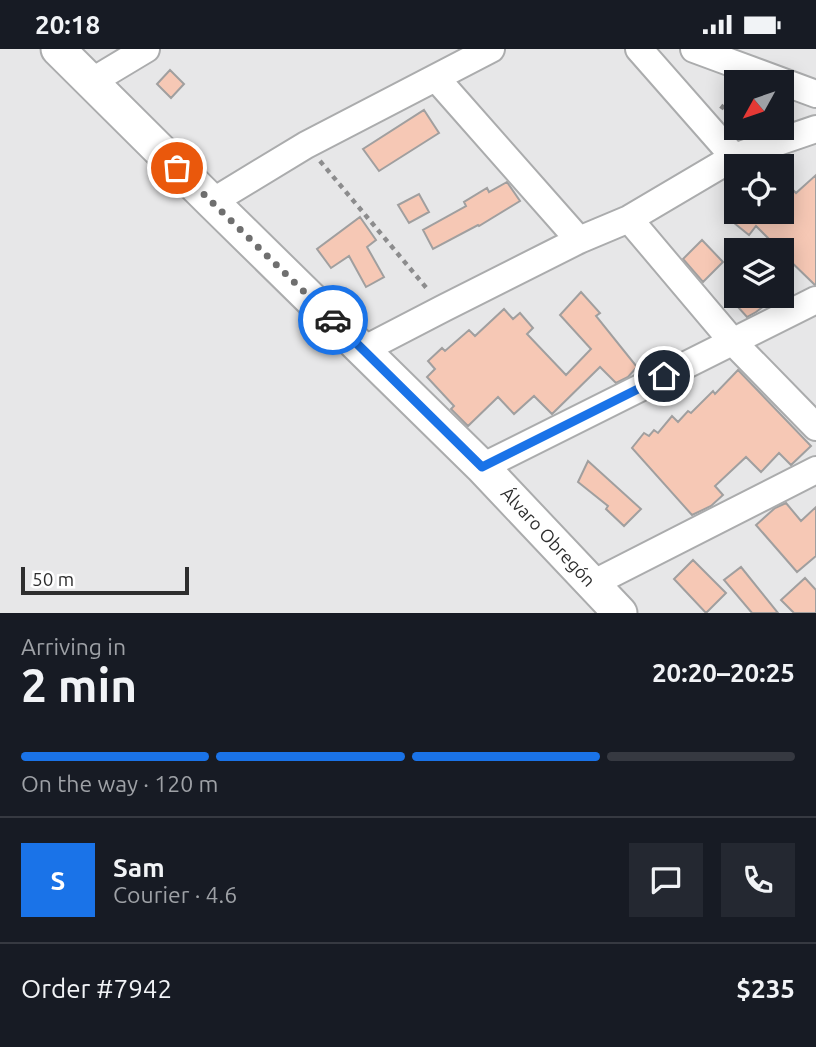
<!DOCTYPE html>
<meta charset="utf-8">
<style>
:root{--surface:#171b24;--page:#242831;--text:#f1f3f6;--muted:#9ea1a6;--line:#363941;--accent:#1a73e8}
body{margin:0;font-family:Ubuntu,sans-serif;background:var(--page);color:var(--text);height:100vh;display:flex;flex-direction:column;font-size:26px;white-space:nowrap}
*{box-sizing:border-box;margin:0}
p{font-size:23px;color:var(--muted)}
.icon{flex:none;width:38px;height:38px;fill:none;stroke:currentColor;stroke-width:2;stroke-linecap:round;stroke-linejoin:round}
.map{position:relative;height:564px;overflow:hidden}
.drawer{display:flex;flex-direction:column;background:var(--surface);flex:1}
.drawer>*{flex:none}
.needle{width:46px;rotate:230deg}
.tools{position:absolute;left:724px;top:21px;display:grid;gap:14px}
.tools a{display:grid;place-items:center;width:70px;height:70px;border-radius:0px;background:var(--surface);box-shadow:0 4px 18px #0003;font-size:35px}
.scale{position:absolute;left:21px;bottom:18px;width:168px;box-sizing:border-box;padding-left:7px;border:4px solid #2e2e2e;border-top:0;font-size:19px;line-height:24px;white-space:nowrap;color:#2e2e2e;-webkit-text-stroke:5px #fff;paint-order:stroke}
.pin{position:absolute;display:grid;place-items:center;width:60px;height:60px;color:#fff;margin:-30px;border:4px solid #fff;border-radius:50%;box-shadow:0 2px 7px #0007}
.courier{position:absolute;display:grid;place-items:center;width:70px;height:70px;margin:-35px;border:5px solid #1a73e8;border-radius:50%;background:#fff;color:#222;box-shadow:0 2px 9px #0007}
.summary em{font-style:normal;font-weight:700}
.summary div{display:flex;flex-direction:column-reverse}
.summary{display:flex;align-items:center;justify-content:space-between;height:119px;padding:0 21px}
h1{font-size:46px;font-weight:700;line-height:52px}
.bar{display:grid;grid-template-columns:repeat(4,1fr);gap:10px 7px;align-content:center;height:84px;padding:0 21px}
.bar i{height:9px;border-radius:5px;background:var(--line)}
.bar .current{background:var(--accent)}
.bar p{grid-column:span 4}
.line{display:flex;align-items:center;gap:18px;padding:0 21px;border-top:2px solid var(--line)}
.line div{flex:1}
.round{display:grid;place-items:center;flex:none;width:74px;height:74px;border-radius:0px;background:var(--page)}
.status{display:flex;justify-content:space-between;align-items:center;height:49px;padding:0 35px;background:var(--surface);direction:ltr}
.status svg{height:19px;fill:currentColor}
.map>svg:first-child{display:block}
.building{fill:#f6c8b5;stroke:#a09f9f;stroke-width:2}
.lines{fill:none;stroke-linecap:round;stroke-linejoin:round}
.minor-casing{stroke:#abacad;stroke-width:30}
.tertiary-casing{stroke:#abacad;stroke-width:37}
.path{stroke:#8c8c8d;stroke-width:4.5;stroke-dasharray:5 5;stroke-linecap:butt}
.minor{stroke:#fff;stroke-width:26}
.tertiary{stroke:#fff;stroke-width:33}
.done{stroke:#6f6f6f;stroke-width:7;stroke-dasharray:0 12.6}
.route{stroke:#1a73e8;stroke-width:9}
.labels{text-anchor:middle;stroke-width:6;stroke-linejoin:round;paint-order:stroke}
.street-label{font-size:18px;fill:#2e2e2e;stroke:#fff}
</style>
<div class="status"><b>20:18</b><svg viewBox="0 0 49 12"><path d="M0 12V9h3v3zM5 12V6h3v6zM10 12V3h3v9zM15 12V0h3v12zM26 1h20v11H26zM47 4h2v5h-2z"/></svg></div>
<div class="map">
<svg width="816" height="564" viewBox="0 0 816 564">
<rect width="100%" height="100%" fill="#e7e7e8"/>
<path class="building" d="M 170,21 L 184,35 L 171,49 L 157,35 Z
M 424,61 L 439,84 L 379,122 L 363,100 Z
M 816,126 L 816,235 L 815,236 L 782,204 L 782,201 L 780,201 L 756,177 L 749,186 L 734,174 L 743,164 L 742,163 L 782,163 L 782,130 L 796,144 Z
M 507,133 L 520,152 L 479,177 L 478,176 L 433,200 L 423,181 L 466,157 L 464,153 L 487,139 L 489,143 Z
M 419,145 L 429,163 L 409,174 L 398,156 Z
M 360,168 L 376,191 L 367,198 L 384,228 L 366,238 L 349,207 L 331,219 L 317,200 Z
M 702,191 L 723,213 L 703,233 L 683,210 Z
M 581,243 L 600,264 L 596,267 L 637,318 L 628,328 L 616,334 L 600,318 L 552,365 L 534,347 L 514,365 L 498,348 L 468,377 L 451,360 L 454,357 L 427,328 L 435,320 L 428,312 L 442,299 L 445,302 L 469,281 L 475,287 L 504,260 L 513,270 L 520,264 L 533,279 L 527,285 L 566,326 L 591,300 L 560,266 Z
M 728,247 L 755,247 L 764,257 L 756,263 L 747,268 Z
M 738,321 L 811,397 L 791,416 L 779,404 L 761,423 L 746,408 L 715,437 L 723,446 L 711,457 L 692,466 L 632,399 L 644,384 L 649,387 L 654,381 L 658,384 L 672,367 L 678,373 L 688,362 L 691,364 L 713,342 L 715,345 Z
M 588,412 L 641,460 L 624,477 L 606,460 L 608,457 L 578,433 Z
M 786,454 L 801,472 L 816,458 L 816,507 L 797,523 L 756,476 L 775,459 Z
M 693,511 L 726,544 L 706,564 L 674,530 Z
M 741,518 L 778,564 L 752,564 L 724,531 Z
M 805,529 L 816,541 L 816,564 L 794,564 L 781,551 Z"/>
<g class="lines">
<g class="minor-casing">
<path id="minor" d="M 639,0 L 734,108
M 694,0 L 816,45
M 436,29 L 579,191
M 91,33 L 146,0
M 212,153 L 306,96 L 491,0
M 629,170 L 733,293 L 816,378
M 363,301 L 444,259 L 579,191 L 629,170 L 734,108 L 816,80
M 482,418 L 816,251
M 592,535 L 816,421"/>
</g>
<g class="tertiary-casing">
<path id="tertiary" d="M 58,0 L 212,153 L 482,418 L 620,564"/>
</g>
<path class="path" d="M 721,60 L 737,39
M 320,112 L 429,242"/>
<use href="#minor" class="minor"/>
<use href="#tertiary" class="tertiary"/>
</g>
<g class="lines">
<path class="done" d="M 177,119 L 333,271"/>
<path class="route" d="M 333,271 L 482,418 L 664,327"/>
</g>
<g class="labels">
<g class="street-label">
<text transform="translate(548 488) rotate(47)" y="6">Álvaro Obregón</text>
</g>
</g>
</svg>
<div class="tools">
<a><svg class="needle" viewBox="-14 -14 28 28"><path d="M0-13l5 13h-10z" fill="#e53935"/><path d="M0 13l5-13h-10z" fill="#9ea1a6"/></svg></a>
<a><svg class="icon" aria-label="locate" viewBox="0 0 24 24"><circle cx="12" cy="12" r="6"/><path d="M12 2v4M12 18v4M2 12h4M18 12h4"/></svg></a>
<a><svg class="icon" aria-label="layers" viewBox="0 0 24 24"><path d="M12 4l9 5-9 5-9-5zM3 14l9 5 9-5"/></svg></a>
</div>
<div class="scale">50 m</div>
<div class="pin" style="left:177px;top:119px;background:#ea580c"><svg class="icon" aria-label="bag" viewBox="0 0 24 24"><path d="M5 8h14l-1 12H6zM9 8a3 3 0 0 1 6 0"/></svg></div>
<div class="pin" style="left:664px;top:327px;background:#1f2937"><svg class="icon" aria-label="home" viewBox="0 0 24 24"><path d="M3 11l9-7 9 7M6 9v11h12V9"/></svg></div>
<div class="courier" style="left:333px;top:271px"><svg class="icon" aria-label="car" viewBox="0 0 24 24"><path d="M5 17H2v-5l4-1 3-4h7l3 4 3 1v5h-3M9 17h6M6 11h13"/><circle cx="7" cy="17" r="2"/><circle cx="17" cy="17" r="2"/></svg></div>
</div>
<section class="drawer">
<div class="summary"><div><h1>2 min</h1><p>Arriving in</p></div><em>20:20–20:25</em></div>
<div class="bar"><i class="current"></i><i class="current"></i><i class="current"></i><i></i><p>On the way · 120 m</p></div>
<div class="line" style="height:126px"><b class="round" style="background:var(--accent);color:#fff">S</b><div><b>Sam</b><p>Courier · 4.6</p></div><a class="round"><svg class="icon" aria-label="chat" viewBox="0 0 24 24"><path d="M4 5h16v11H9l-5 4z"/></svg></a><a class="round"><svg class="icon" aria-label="phone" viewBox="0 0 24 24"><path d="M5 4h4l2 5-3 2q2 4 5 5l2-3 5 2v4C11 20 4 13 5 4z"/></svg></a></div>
<div class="line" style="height:91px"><div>Order #7942</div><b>$235</b></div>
</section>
